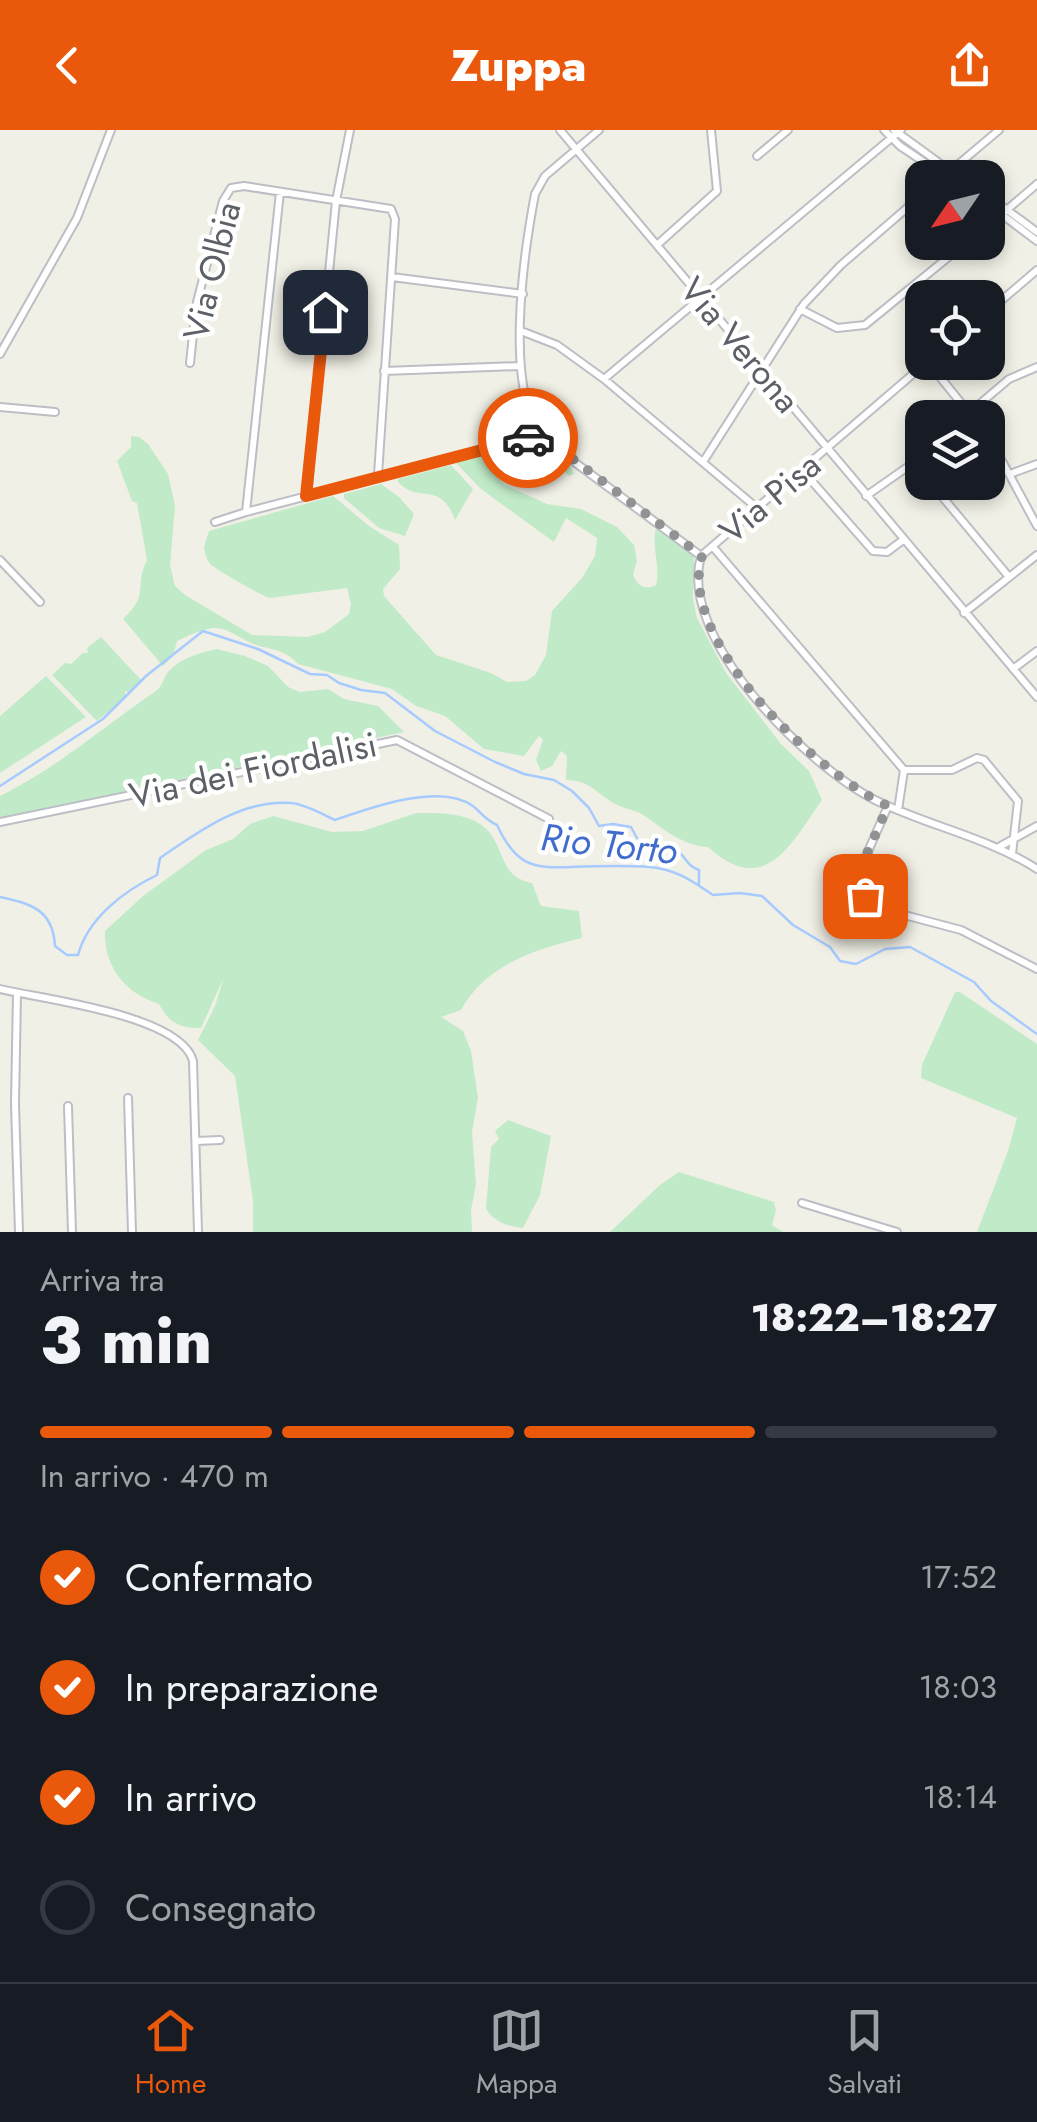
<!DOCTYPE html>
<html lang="it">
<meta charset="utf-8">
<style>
:root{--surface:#171b24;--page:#242831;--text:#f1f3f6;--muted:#9ea1a6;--line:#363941;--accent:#ea580c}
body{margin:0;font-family:Jost,sans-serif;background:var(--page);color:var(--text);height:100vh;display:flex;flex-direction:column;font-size:38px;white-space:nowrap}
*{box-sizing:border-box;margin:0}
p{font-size:32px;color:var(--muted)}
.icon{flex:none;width:55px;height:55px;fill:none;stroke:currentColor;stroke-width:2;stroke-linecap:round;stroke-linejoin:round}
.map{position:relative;height:1102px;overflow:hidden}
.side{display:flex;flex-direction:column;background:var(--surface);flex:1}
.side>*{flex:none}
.needle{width:65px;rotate:235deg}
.tools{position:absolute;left:905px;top:30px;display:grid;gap:20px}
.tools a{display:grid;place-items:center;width:100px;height:100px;border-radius:20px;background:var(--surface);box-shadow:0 5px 15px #0003;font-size:50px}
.pin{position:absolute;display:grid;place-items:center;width:85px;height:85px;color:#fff;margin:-42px;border-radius:20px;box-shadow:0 5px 15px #0006}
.courier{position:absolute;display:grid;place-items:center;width:100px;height:100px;margin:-50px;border:8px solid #ea580c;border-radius:50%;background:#fff;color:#222;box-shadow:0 2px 12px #0007}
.headline em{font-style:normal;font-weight:800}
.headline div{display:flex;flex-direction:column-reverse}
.headline{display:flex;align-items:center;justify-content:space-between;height:170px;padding:0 40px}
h1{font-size:65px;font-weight:800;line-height:75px}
.bar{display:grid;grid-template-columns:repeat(4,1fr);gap:15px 10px;align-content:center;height:120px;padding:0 40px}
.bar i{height:12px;border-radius:8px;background:var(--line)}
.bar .current{background:var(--accent)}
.bar p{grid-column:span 4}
ol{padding:0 40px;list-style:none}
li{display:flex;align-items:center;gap:30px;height:110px}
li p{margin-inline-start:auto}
li .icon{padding:10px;border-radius:50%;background:var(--accent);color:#fff;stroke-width:4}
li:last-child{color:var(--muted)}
li i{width:55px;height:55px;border:5px solid var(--line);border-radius:50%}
header{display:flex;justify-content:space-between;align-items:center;height:130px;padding:0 40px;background:var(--accent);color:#fff;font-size:45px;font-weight:800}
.dock{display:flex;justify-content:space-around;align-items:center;height:140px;border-top:2px solid var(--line);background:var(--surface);font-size:28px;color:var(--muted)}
.dock a{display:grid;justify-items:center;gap:5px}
.dock .current{color:var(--accent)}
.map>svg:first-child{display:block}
.green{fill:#c1eac8}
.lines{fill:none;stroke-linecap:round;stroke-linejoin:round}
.stream{stroke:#a7caff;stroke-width:2.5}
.minor-casing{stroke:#bdbec5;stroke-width:10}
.minor{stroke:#fff;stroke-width:6}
.done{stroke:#919293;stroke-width:10;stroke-dasharray:0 18}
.route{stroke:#ea580c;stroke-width:12}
.labels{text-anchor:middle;stroke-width:9;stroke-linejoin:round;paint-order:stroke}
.street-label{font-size:35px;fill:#5d6067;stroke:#fff}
.water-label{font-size:38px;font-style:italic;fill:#406dcd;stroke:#fff}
</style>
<header><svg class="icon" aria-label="back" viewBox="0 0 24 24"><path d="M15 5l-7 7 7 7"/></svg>Zuppa<svg class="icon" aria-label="share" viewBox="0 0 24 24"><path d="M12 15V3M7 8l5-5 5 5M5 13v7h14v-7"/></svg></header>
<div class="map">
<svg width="1037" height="1102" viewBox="0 0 1037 1102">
<rect width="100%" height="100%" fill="#f1f0e6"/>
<path class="green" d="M 131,306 L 139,307 L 148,314 L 168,344 L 175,376 L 170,435 L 175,456 L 185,465 L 252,505 L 307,507 L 325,502 L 349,484 L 351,474 L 347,458 L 270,468 C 264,467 215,439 210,434 C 206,429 205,423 204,417 L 209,401 L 333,366 L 369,396 L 399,415 L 400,439 L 383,459 L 384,466 L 436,525 L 491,543 L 507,552 L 526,551 L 535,545 L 546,525 L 552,481 L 582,448 L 595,426 L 597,408 L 566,388 L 554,412 L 481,359 L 456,333 C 495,323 553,294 574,344 L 569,346 L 549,326 L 544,325 L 541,335 L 547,347 C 523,356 521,328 499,339 L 497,347 L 505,355 L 547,374 L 581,379 L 617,397 L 634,415 L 637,431 L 633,444 C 636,455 645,461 656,455 C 661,436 651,418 656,399 L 694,426 L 693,469 L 697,488 L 726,543 L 781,614 L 809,641 L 822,670 C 791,714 765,769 708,717 C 684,716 663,699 645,686 C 636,680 625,679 615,674 C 597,664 590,650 566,650 L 567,626 L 561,621 L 552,636 L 541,641 L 536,630 L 543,610 L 539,606 L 524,626 L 484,619 L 445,586 L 416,576 L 392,559 L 298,534 C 283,516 265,521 247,511 C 237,506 228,499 217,498 C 206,497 188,506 177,511 L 173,526 L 163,536 L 123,489 C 151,463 133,458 147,430 L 137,373 L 132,371 L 117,331 L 131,317 Z
M 451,335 L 473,359 L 455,390 C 440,349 419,375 398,352 L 398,349 Z
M 381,354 L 399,367 L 414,384 L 405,406 L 379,398 L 344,368 L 344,364 Z
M 101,507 L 141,550 L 128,562 L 125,561 L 125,568 L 97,591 L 52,545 L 65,533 L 71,534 L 83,523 L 88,523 L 87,518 Z
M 217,519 L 245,526 L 268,536 L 288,557 L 300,562 L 328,559 L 344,569 L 378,576 L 404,602 L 0,688 L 0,666 C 54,640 106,595 156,561 C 162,557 163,549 168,542 C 180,528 200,523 217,519 Z
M 46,546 L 86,587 L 0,643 L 0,586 Z
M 416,683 C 437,683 462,682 480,694 C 507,712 496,747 532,753 L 541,776 L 579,781 L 582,808 C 536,819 485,835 461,880 L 441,887 L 463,901 L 471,921 L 478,968 L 472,1002 L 476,1054 L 471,1080 L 472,1102 L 253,1102 L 253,1071 L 235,946 L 198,910 L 215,876 L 224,847 L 201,898 C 179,898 169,893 159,874 C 125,863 104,837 105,801 L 143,766 L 206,720 L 233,709 L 250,694 L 273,686 L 332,702 L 363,701 Z
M 955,862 L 960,862 L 1037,914 L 1037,1102 L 977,1102 L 1008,1021 L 1017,988 L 921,948 L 922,935 Z
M 508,990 L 551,1006 L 540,1065 L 523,1098 C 510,1097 491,1091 486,1078 L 491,1017 L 499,1009 L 495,1001 Z
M 679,1042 L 774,1072 L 776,1080 L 772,1095 L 783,1102 L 610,1102 L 660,1055 Z"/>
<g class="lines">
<path class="stream" d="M 0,656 L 103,589 L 146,546 L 203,501 L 258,519 L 310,544 L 327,545 L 339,553 L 361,560 L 385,563 L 435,601 L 495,632 L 524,644 L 554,650 L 572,661 L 589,678 L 599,696 L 613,694 L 631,697 L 638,710 C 653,713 667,712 680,723 C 688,731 688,736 699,740 L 699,755
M 0,767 C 32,774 53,780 55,816 L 67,825 L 78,825 C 88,788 124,761 157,745 L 160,728 C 198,702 242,669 291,673 C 305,674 322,684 335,690 C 370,678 440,652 473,676 C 483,684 484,689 497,695 C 515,734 531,739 571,737 C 596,736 624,735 649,737 C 676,739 692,751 713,765 L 740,763 L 762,766 L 793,795 L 830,817 L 840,831 L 856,834 L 885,819 L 910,817 L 974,852 L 991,871 L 1037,904"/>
<g class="minor-casing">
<path id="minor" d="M 560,0 L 1037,567
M 599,0 L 545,46 L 535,64 C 524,122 502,266 546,311 L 701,426 L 927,232
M 884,0 L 900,16 L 948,48
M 894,0 L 960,48
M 757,26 L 788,0
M 948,43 L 999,0
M 280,62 L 246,382 L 541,305
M 988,66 L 1037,102
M 988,74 L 1037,111
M 988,96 L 1037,54
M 657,115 L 717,61 L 711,0
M 392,147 L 523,164
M 800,179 L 837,198 L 865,195 L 967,112
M 988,182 L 1037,140
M 521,201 L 557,215 L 604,249 L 757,378
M 0,224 L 77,88 L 111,0
M 928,232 L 973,288
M 190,233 L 196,176 L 223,71 L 231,58 L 244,56 L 391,79 L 395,89 L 378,345
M 384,241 L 520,236
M 604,249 L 901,0
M 0,277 L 55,282
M 969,283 L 1009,249 L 1037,237
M 988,305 L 1037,396
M 703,332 L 804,174 L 841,135 L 922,65
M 803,341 L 873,421 L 887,422 L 903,410
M 1010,344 L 1037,334
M 930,352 L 1009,447
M 307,366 L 336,71 L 350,0
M 866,366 L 906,338 L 913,337 L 922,344
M 215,392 L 246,382
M 713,417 L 904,640 L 898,680
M 701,426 C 677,509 808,636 875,670 C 928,696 987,707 1037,739
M 0,430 L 40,472
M 964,483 L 1037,425
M 1013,539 L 1037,521
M 904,640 L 952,640 L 977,628 L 984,630 L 1018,671 L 1012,724
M 888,676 L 858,744 L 862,762 L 878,778 L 961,800 L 1037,839
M 0,692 L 397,610 L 549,689
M 999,717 L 1037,696
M 0,859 C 42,869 181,885 193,931 L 198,1102
M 17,863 L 15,974 L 19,1102
M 128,968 L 132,1102
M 68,976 L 72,1102
M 196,1011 L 220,1010
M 802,1073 L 897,1102"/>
</g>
<use href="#minor" class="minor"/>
</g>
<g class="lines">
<path class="done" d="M 528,308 L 541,305 L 702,426 C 676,510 818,645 888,676 L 858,744 L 858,752 L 865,766"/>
<path class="route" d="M 325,182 L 306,366 L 528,308"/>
</g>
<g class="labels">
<g class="street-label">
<text transform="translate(212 141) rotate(-76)" y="12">Via Olbia</text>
<text transform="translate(740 215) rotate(50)" y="12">Via Verona</text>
<text transform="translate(770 368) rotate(-40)" y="12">Via Pisa</text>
<text transform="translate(253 640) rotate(-12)" y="12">Via dei Fiordalisi</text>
</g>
<g class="water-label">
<text transform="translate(609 714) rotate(6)" y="13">Rio Torto</text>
</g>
</g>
</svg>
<div class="tools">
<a><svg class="needle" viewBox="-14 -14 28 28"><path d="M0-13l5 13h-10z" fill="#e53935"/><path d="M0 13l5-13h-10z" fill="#9ea1a6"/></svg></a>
<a><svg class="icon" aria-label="locate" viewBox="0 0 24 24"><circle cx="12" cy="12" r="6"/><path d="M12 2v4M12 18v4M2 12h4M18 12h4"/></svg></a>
<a><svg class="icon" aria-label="layers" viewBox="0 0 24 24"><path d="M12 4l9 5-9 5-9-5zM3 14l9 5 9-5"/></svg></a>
</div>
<div class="pin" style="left:865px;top:766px;background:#ea580c"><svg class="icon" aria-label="bag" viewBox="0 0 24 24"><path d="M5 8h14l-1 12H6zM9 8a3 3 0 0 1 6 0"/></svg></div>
<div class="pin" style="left:325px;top:182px;background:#1f2937"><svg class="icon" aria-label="home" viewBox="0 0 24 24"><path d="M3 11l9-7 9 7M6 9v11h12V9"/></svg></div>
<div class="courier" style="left:528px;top:308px"><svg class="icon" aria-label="car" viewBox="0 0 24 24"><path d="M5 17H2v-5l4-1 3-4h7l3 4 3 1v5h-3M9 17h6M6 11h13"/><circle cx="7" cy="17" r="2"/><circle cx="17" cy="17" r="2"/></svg></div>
</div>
<section class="side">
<div class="headline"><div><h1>3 min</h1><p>Arriva tra</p></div><em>18:22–18:27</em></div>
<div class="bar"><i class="current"></i><i class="current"></i><i class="current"></i><i></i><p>In arrivo · 470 m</p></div>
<ol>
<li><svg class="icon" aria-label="check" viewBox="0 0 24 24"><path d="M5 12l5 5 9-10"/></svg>Confermato<p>17:52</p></li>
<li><svg class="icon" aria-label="check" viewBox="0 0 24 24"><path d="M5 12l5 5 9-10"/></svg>In preparazione<p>18:03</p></li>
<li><svg class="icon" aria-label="check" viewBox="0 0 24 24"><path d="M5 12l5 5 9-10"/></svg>In arrivo<p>18:14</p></li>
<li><i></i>Consegnato</li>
</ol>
</section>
<nav class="dock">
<a class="current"><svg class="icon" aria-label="home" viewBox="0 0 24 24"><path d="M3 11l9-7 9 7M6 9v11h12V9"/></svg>Home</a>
<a><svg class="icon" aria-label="map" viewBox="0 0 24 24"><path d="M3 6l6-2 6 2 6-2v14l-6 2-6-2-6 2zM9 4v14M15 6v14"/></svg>Mappa</a>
<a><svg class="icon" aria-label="saved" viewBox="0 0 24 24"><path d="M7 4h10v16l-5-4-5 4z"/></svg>Salvati</a>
</nav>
